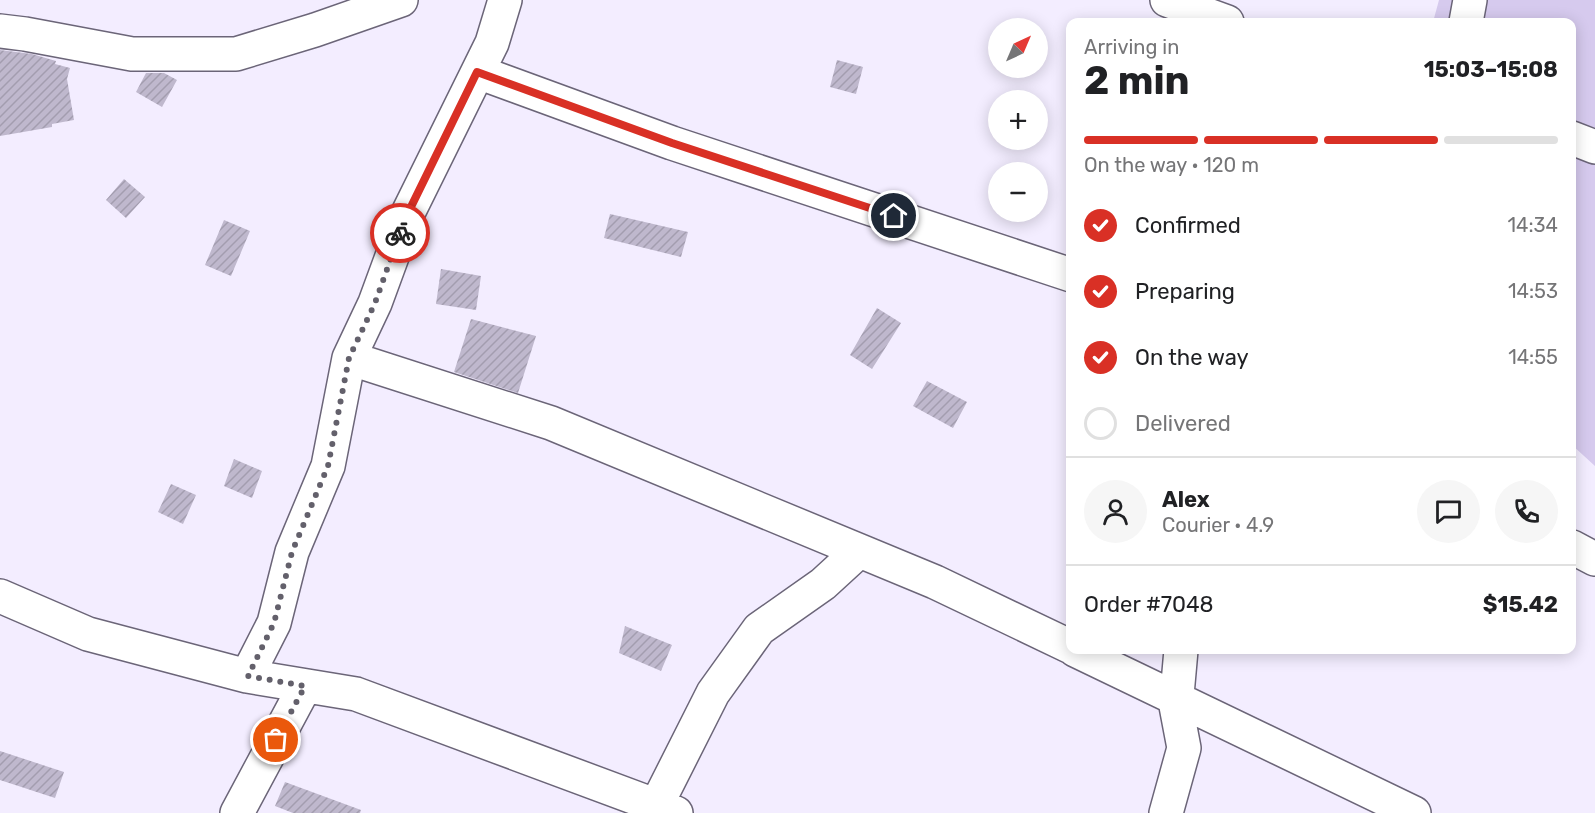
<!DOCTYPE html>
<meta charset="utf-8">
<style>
:root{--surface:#fff;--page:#f6f6f6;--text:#202124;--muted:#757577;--line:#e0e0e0;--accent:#d93025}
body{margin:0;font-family:Rubik,sans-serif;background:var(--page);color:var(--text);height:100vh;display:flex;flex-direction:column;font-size:22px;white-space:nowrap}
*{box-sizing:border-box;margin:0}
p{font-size:20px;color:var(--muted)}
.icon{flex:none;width:33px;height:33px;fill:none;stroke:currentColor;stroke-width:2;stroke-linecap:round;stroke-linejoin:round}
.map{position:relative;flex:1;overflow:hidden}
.sheet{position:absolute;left:1066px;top:18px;width:510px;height:636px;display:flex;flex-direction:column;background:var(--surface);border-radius:12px;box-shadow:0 3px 15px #0003}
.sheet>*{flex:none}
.needle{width:39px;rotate:44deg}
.buttons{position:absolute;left:988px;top:18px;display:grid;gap:12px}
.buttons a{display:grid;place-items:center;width:60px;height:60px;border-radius:50%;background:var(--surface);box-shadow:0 3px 15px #0003;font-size:30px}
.pin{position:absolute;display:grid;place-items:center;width:51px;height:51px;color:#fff;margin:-26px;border:3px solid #fff;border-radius:50%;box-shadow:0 2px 6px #0007}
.courier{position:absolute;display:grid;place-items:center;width:60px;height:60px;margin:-30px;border:4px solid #d93025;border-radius:50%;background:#fff;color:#222;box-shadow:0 2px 8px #0007}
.overview em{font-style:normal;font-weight:700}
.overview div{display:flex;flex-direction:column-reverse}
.overview{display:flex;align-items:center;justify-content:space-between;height:102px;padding:0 18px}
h1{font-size:39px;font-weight:700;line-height:45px}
.bar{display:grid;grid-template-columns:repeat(4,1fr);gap:9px 6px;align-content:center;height:72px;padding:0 18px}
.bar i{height:8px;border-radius:4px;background:var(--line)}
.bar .active{background:var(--accent)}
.bar p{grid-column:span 4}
.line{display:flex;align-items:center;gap:15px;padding:0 18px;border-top:2px solid var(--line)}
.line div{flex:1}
.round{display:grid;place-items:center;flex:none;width:63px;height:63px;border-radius:32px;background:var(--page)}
ol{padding:0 18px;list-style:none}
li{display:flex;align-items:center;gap:18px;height:66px}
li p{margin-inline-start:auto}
li .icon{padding:6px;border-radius:50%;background:var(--accent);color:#fff;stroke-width:4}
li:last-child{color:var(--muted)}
li i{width:33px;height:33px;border:3px solid var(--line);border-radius:50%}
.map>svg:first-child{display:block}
.green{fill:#d6caee}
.building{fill:url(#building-hatch)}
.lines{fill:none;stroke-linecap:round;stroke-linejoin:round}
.street-casing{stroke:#6b6578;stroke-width:36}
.street{stroke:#fff;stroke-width:33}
.done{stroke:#63606b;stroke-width:6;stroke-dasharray:0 10.8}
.route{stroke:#d93025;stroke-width:8}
</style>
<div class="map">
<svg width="1595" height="813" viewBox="0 0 1595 813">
<defs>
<pattern id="building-hatch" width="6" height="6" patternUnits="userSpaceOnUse" patternTransform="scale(1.5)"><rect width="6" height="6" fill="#bfb8cd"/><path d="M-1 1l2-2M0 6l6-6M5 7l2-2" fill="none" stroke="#a39daf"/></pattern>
</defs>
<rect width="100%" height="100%" fill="#f3edff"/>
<path class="green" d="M 1439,0 L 1595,0 L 1595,466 L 1572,445 L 1572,22 L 1433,22 Z"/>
<path class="building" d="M 0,50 L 32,54 L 56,61 L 55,64 L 70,68 L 67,79 L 74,120 L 52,124 L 52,127 L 0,136 Z
M 837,60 L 863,67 L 856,94 L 830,87 Z
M 146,73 L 164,73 L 177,80 L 162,107 L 136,92 Z
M 124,179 L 145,197 L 126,218 L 106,200 Z
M 610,214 L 688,232 L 681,257 L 604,238 Z
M 224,220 L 250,231 L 231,276 L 205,265 Z
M 441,269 L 481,276 L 476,310 L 436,304 Z
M 877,308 L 901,323 L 872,369 L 850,355 Z
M 471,319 L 536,336 L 518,393 L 454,372 Z
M 927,381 L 967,402 L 953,428 L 913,406 Z
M 234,459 L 262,471 L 252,498 L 224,486 Z
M 171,484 L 196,495 L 183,524 L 158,512 Z
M 625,626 L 672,645 L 661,671 L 619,653 Z
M 0,751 L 64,772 L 55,798 L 0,780 Z
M 285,782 L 361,810 L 360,813 L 293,813 L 275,806 Z"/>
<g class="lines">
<g class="street-casing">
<path id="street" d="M 1167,0 L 1227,22
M 1466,22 L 1470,0
M 0,31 L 25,34 L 132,54 L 236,54 L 315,30 L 401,0
M 478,72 L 672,143 L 1071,275
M 1572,138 L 1595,147
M 349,358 L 551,423 L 935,582 L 1071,647
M 1572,547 L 1595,559
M 0,596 L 88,634 L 247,676 L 356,694 L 676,813
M 1075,650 L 1414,813
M 247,676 L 274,623 L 292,552 L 328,466 L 349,358 L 375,303 L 408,213 L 492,43 L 505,0
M 656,806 L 713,693 L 759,629 L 823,584 L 859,551
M 237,813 L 305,686
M 1166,813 L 1184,748 L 1176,706 L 1181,650"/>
</g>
<use href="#street" class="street"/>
</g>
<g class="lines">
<path class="done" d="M 276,740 L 305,686 L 248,676 L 274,623 L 292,552 L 328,466 L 349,358 L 375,303 L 400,233"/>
<path class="route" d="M 400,233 L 408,213 L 477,72 L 672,143 L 894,216"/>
</g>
</svg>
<div class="buttons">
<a><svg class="needle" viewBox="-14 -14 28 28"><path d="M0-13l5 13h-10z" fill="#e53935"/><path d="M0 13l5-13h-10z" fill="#757577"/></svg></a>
<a>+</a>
<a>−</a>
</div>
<div class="pin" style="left:276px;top:740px;background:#ea580c"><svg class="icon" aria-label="bag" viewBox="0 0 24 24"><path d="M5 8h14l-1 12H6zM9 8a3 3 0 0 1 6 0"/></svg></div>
<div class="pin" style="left:894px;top:216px;background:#1f2937"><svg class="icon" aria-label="home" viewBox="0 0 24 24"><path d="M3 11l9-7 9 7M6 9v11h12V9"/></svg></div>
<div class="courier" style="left:400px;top:233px"><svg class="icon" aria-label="bike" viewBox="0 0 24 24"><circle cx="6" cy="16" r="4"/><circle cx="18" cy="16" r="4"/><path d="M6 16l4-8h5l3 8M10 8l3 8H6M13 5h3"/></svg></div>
<section class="sheet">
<div class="overview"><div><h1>2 min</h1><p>Arriving in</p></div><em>15:03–15:08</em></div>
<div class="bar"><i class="active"></i><i class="active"></i><i class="active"></i><i></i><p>On the way · 120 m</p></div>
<ol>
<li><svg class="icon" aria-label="check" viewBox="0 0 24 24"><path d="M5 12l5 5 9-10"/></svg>Confirmed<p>14:34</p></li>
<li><svg class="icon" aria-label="check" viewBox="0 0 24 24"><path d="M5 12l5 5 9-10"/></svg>Preparing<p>14:53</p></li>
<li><svg class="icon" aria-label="check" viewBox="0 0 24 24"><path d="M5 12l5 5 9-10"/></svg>On the way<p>14:55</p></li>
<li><i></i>Delivered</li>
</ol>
<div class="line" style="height:108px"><a class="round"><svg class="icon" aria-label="person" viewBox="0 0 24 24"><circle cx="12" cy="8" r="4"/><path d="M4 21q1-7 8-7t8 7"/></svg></a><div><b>Alex</b><p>Courier · 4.9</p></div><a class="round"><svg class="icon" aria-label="chat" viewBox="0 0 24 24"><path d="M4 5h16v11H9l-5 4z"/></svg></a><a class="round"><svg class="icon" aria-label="phone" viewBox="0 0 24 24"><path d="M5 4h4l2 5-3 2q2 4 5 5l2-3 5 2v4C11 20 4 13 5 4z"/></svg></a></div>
<div class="line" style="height:78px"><div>Order #7048</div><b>$15.42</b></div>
</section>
</div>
